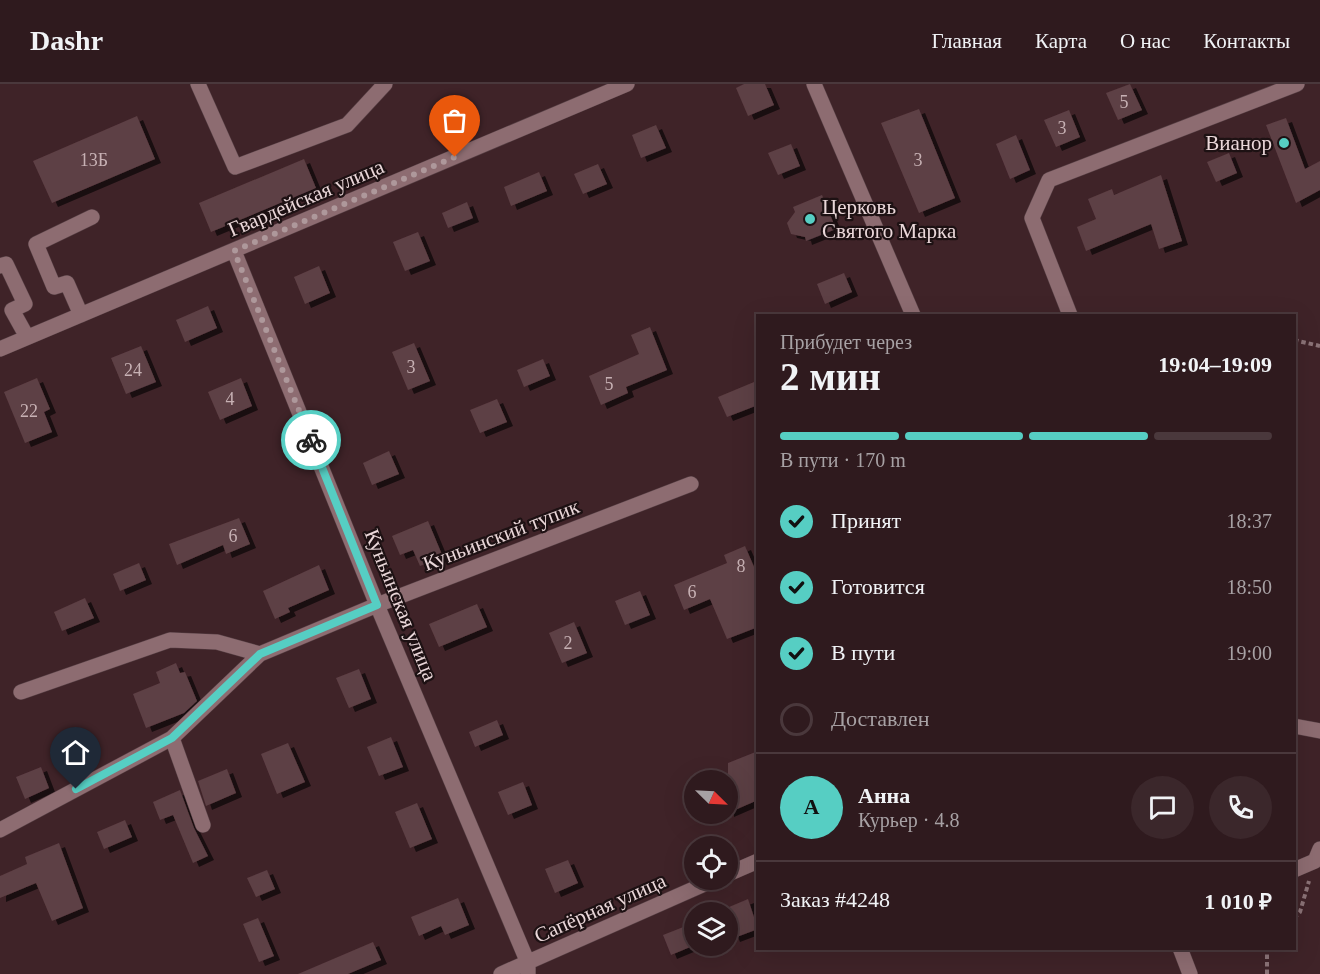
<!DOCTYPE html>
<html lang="ru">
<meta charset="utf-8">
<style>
:root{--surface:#2f1a1e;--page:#3b272b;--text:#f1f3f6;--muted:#a7a1a4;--line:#4a383c;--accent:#56cec3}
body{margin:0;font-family:"Times New Roman",serif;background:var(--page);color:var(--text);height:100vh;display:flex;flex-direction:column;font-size:22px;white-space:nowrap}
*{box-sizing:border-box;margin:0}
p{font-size:20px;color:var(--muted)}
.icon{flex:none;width:33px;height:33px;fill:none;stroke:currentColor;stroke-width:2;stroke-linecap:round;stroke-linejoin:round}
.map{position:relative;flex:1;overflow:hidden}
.side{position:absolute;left:756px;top:230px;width:540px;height:636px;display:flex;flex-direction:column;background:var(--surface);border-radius:0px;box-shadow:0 6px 24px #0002,0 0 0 2px var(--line)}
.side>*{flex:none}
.needle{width:39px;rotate:114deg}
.tools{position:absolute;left:684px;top:686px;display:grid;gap:12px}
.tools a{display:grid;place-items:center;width:54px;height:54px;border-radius:50%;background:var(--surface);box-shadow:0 6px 24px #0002,0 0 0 2px var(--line);font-size:30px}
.pin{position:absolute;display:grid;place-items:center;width:51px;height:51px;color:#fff;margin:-62px -26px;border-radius:50% 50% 50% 0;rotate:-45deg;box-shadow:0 0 6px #0007}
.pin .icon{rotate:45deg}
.courier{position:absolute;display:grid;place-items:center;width:60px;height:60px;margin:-30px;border:4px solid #56cec3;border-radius:50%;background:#fff;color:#222;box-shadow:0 2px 8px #0007}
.summary em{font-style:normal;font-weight:600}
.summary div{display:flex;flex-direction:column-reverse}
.summary{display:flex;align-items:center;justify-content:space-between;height:102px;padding:0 24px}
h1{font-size:39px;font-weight:600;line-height:45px}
.bar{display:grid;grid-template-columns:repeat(4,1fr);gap:9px 6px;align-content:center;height:72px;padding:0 24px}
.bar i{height:8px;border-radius:4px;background:var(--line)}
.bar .active{background:var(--accent)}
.bar p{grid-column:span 4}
.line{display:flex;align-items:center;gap:15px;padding:0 24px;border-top:2px solid var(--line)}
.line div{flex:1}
.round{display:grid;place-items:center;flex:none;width:63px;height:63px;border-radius:32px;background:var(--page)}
ol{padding:0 24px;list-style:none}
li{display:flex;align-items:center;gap:18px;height:66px}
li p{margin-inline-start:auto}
li .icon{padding:6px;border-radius:50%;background:var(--accent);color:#111;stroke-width:4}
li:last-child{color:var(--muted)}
li i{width:33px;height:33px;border:3px solid var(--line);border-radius:50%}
header{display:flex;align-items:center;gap:36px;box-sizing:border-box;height:84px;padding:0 30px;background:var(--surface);border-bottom:2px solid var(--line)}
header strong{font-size:28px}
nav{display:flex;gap:33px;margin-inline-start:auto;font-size:21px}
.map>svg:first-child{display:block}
.building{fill:#5d3f44;filter:url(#shadow)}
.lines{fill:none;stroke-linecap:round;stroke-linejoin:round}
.minor-casing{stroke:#574045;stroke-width:16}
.path{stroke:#8b7377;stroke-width:4;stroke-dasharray:4.5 3;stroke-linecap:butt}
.minor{stroke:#8d6c71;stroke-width:15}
.done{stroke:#ae989b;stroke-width:6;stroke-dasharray:0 10.8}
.route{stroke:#56cec3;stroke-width:8}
.poi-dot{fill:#56cec3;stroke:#1d1113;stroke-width:2}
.labels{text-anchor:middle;stroke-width:4.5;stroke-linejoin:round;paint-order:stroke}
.number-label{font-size:18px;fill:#c7b1b4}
.poi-label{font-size:21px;fill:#ead7d9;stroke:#1d1113;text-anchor:end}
.street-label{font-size:21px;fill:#ead7d9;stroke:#1d1113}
</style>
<header>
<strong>Dashr</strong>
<nav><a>Главная</a><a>Карта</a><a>О нас</a><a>Контакты</a></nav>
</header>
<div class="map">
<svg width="1320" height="890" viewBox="0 0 1320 890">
<defs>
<filter id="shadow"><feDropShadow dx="6" dy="4" stdDeviation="0" flood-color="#0009"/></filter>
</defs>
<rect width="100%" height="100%" fill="#3f2328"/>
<path class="building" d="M 744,0 L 765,0 L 774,21 L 748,32 L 736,4 Z
M 1130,0 L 1142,26 L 1118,36 L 1106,9 Z
M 919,25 L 955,114 L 919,129 L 881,39 Z
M 1069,26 L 1080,53 L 1056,63 L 1044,36 Z
M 137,32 L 155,75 L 52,119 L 33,77 Z
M 1286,34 L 1305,85 L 1320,77 L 1320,106 L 1296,119 L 1266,41 Z
M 656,41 L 666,64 L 641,74 L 632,51 Z
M 1016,51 L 1030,86 L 1010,95 L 996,60 Z
M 791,60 L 800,82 L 778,91 L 768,69 Z
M 1229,69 L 1237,89 L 1216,98 L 1207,78 Z
M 304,75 L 316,104 L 211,148 L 199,119 Z
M 598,80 L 607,100 L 583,110 L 574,90 Z
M 539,88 L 547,107 L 511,122 L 504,103 Z
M 1161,91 L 1182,157 L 1159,165 L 1151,140 L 1086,167 L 1077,143 L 1096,135 L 1088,115 L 1112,105 L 1114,111 Z
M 822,111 L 836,145 L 806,157 L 805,153 L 791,150 L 787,139 L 795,128 L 793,123 Z
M 467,118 L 473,134 L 448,144 L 442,129 Z
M 418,148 L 430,177 L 405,187 L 393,158 Z
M 319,182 L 330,209 L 305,220 L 294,193 Z
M 844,189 L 852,208 L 825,220 L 817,200 Z
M 208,222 L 217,244 L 185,258 L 176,236 Z
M 650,243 L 667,286 L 626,303 L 628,309 L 601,321 L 589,292 L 639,270 L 631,251 Z
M 414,259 L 430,297 L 408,306 L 392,268 Z
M 141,262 L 156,298 L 126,310 L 111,274 Z
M 543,275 L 550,292 L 524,303 L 517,286 Z
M 37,294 L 50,325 L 44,328 L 52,348 L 25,359 L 4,308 Z
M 241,294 L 252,322 L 220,336 L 208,308 Z
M 754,298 L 758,307 L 758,321 L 727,333 L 718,313 Z
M 497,315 L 507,338 L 480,349 L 470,326 Z
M 389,367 L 399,390 L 372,401 L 363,379 Z
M 239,434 L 250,460 L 226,470 L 223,461 L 177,481 L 169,460 Z
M 428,437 L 443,473 L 420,482 L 413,466 L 400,471 L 392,452 Z
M 745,462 L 758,492 L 758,543 L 727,555 L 710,515 L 684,526 L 674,501 L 727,479 L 724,471 Z
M 139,479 L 146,496 L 120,507 L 113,490 Z
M 319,481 L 329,506 L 288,524 L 290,528 L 275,535 L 263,507 Z
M 640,507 L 650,531 L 625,541 L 615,517 Z
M 85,514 L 94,534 L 62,547 L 54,528 Z
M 477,520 L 487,543 L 439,563 L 429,540 Z
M 574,538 L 587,569 L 562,579 L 549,549 Z
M 176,579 L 180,589 L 185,588 L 197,617 L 184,629 L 146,644 L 133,610 L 160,599 L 156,588 Z
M 359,585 L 371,615 L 349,624 L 336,594 Z
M 497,636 L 503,651 L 475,663 L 469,648 Z
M 391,653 L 403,683 L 379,692 L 367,663 Z
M 288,659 L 305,698 L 277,710 L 261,670 Z
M 758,667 L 758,716 L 728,729 L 728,679 Z
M 41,683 L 49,704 L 25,715 L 16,693 Z
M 227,685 L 236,709 L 206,722 L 198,697 Z
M 523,698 L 532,721 L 508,731 L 498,708 Z
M 180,706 L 194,744 L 208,772 L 193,779 L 173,731 L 160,736 L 153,718 Z
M 417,719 L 432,755 L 410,764 L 395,728 Z
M 125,736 L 132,753 L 104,765 L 97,748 Z
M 59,759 L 83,824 L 52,837 L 36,799 L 0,814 L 0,792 L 27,780 L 25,773 Z
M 568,776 L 578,799 L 555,809 L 545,785 Z
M 267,786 L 275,805 L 256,813 L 247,794 Z
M 458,814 L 469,841 L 445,851 L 441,842 L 419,852 L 411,833 Z
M 748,815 L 758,845 L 734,854 L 728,839 L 728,828 L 722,826 Z
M 258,834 L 274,872 L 259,878 L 243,840 Z
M 691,840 L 695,861 L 671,871 L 663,851 Z
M 373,858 L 381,876 L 348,890 L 298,890 Z"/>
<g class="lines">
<g class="minor-casing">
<path id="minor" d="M 198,0 L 235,83 L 347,41 L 385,0
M 814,0 L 913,231
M 234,167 L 377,521 L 528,879 L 528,890
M 0,182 L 6,180 L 25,220 L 12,226 L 27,253
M 81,231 L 67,199 L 54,203 L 36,160 L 92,133
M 1070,231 L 1032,134 L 1049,96 L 1297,0
M 0,265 L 627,0
M 21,608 L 170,556 L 217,558 L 260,570
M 1294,642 L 1320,647
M 172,654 L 203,741
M 0,746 L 172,654 L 260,570 L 377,521 L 691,400
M 1294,786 L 1315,777 L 1320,765
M 728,790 L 758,777
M 1180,864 L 1190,890
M 501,890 L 716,795"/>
</g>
<path class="path" d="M 1294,256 L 1320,262
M 1294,834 L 1300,828 L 1309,797
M 1267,890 L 1267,864"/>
<use href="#minor" class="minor"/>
</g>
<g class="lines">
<path class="done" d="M 311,356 L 234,167 L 455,73"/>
<path class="route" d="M 76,705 L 172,654 L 260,570 L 377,521 L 311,356"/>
</g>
<g class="poi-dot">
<circle cx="1284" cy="59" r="6"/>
<circle cx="810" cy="135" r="6"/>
</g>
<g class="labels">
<g class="number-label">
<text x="1124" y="24">5</text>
<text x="1062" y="50">3</text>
<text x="94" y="82">13Б</text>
<text x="918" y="82">3</text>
<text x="411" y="289">3</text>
<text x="133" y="292">24</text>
<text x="609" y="306">5</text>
<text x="230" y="321">4</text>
<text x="29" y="333">22</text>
<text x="233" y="458">6</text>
<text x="741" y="488">8</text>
<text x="692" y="514">6</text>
<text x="568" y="565">2</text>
</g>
<g class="poi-label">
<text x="1272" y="66">Вианор</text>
<text x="822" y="130" text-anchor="start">Церковь<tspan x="822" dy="24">Святого Марка</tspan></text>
</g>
<g class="street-label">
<text transform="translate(306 114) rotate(-23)" y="7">Гвардейская улица</text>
<text transform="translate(501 451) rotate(-21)" y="7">Куньинский тупик</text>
<text transform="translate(401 521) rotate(68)" y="7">Куньинская улица</text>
<text transform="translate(600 824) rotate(-24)" y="7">Сапёрная улица</text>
</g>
</g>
</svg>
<div class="tools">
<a><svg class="needle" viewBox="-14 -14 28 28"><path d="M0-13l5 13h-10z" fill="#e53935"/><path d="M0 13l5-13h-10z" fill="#a7a1a4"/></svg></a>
<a><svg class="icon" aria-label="locate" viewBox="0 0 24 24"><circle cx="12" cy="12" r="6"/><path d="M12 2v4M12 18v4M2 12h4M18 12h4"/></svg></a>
<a><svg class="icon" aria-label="layers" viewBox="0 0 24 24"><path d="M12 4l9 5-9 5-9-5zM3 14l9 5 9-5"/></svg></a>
</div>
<div class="pin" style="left:455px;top:73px;background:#ea580c"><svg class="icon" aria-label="bag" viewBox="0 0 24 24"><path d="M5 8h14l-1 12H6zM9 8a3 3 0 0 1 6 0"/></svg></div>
<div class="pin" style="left:76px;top:705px;background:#1f2937"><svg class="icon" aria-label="home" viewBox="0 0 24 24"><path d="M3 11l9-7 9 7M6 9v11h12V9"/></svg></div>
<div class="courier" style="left:311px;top:356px"><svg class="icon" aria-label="bike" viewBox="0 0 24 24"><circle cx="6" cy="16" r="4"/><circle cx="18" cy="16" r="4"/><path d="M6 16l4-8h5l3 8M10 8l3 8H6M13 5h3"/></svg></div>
<section class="side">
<div class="summary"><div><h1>2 мин</h1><p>Прибудет через</p></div><em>19:04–19:09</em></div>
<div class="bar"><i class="active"></i><i class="active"></i><i class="active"></i><i></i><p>В пути · 170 m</p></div>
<ol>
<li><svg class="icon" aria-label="check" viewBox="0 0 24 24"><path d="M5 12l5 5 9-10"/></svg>Принят<p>18:37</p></li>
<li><svg class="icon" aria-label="check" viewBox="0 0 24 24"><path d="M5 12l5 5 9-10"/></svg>Готовится<p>18:50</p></li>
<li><svg class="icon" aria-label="check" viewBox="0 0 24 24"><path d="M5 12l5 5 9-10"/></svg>В пути<p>19:00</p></li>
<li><i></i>Доставлен</li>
</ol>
<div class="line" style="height:108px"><b class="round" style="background:var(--accent);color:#111">А</b><div><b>Анна</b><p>Курьер · 4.8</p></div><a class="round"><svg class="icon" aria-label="chat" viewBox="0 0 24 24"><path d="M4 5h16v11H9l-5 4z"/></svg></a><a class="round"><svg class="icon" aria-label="phone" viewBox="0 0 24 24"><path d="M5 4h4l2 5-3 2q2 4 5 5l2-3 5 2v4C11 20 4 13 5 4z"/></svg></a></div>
<div class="line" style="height:78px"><div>Заказ #4248</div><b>1 010 ₽</b></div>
</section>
</div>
